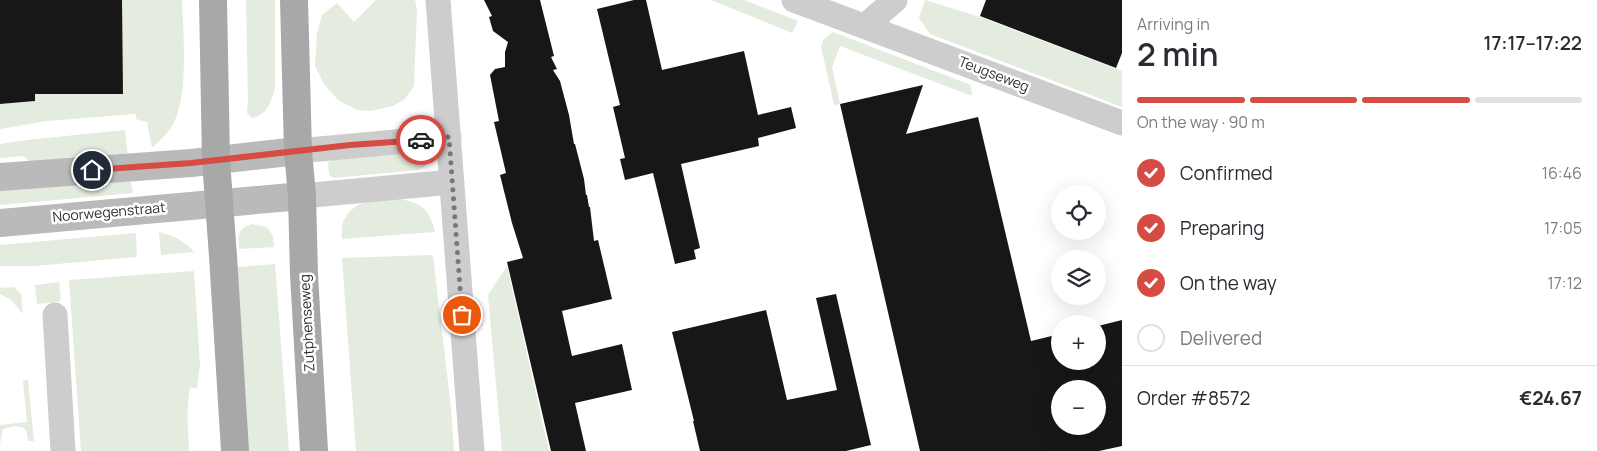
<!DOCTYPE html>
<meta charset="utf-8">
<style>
:root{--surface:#fff;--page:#f7f7f7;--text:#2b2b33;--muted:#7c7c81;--line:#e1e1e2;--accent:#d44c44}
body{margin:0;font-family:Manrope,sans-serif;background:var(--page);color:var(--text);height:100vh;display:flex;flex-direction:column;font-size:19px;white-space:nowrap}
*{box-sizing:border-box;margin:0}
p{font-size:16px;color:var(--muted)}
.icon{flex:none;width:28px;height:28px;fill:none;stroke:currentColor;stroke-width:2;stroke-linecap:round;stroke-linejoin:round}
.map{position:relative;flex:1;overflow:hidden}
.panel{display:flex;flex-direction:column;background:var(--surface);width:475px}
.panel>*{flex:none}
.fabs{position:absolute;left:1051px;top:185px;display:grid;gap:10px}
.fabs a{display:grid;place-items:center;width:55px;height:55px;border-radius:50%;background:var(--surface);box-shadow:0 5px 20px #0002;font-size:25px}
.pin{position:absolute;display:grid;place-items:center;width:42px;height:42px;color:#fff;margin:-21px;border:2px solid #fff;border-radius:50%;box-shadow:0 1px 5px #0007}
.courier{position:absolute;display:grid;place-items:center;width:50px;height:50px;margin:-25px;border:4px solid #d44c44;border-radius:50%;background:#fff;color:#222;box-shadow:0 1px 6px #0007}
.summary em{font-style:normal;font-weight:600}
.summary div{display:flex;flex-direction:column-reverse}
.summary{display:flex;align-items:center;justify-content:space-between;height:85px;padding:0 15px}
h1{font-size:32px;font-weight:600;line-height:38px}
.bar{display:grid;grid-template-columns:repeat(4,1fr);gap:8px 5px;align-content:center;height:60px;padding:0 15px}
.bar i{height:6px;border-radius:4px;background:var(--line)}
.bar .current{background:var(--accent)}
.bar p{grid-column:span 4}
.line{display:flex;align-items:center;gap:12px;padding:0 15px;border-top:1px solid var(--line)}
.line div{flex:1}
ol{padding:0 15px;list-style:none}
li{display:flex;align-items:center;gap:15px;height:55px}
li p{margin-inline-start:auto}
li .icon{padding:5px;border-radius:50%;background:var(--accent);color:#fff;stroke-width:4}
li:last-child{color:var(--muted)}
li i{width:28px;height:28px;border:2px solid var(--line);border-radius:50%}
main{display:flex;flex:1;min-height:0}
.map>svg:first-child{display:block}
.green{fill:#e4ebdf}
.building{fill:#171717;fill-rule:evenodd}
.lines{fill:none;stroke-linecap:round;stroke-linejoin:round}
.street{stroke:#cdcdcd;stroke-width:25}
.secondary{stroke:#bababa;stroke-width:28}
.primary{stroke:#a8a8a8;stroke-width:28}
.done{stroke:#787878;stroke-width:5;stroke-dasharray:0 9}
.route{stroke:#d44c44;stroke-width:6}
.labels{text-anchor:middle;stroke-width:5;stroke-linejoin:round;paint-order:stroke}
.street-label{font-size:14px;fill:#303030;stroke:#fff}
</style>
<main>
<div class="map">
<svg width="1122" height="451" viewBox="0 0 1122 451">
<rect width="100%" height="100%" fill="#fff"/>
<path class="green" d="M 122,0 L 182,0 C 183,33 190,102 170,129 C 165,136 158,142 152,148 L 147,122 L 136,119 L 136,114 L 47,121 L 0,129 L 0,104 L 35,101 L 35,93 L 122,94 Z
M 246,0 L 275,0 L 275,88 C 270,104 269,113 252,118 L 247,113 L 248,101 Z
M 376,0 L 415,0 L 417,10 L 414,86 L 405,99 L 393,106 L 370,111 L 357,110 L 338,100 L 324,84 L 315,66 L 317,33 L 322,15 L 337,3 L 354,22 Z
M 711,0 L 744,0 L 798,21 L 792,33 Z
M 925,0 L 980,17 L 1122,71 L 1122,107 L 930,34 L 919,18 Z
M 833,32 L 971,85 L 972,96 L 840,46 L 832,67 L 840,104 L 834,105 L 821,46 L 824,39 Z
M 125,130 L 128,158 L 36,167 L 23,156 L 0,158 L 0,144 L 27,140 Z
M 424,151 L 430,159 L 424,167 L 418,170 L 333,178 L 329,174 L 328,163 L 334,156 Z
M 17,182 L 131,182 L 133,193 L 0,205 L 0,184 Z
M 400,199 C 422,203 430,210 435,232 L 342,239 C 342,233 341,225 344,220 C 355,198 379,200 400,199 Z
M 252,224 L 267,227 L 273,236 L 274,247 L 239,249 C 238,235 237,229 252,224 Z
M 159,232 C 174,236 184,240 194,252 L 161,255 Z
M 136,233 L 137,257 L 34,266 L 0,266 L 0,245 Z
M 433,255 L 451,408 L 454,451 L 356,451 L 342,258 Z
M 275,264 L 289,451 L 248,451 L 237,267 Z
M 507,266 L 549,451 L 502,451 L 488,295 Z
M 194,271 L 200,365 L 197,388 L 190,388 C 186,409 188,430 189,451 L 81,451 L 69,280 Z
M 59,282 L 61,300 L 58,302 L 37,304 L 35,285 Z
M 14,287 L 21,294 L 23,314 L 11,300 L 0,294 L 0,288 Z
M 28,380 L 34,441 L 28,441 L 27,433 L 24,428 L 15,426 L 3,429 L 0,444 L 0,425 L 27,422 L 23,381 Z"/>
<path class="building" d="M 0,0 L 122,0 L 123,94 L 35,94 L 35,101 L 0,104 Z
M 484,0 L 540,0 L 554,56 L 551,57 L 557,69 L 553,70 L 560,81 L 569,115 L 574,144 L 575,144 L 584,179 L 586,195 L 587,195 L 589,207 L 590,207 L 594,241 L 598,240 L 612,299 L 562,311 L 572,356 L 622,344 L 632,390 L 575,403 L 586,451 L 551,451 L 507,262 L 523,258 L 512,223 L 500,175 L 506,173 L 494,122 L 499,121 L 490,75 L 495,69 L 505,67 L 505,52 L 508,42 L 493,31 L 489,17 L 492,16 Z
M 634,0 L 646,0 L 662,70 L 744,51 L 758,115 L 791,107 L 796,128 L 758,138 L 759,146 L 681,164 L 700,248 L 694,250 L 696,259 L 675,264 L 653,173 L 625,180 L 620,159 L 625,158 L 613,107 L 620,105 L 597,9 Z
M 986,0 L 1122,0 L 1122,53 L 1116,68 L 980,16 Z
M 923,85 L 906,134 L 978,117 L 1031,341 L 1060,334 L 1060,361 L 1098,361 L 1098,326 L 1122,320 L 1122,446 L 1099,451 L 920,451 L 840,104 ZM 1060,389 L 1098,389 L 1098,426 L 1060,426 Z
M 836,294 L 871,445 L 846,451 L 700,451 L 693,421 L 694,421 L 672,332 L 766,310 L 787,400 L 837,390 L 816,298 Z"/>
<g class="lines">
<path class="street" d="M 438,0 L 472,451
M 794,0 L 1122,123
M 865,26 L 895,0
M 298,151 L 449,137
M 302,196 L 452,182
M 55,315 L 63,451"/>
<path class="secondary" d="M 0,177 L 191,163 L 298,151
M 0,223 L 302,196"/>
<path class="primary" d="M 213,0 L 216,160 L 223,256 L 235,451
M 294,0 L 298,151 L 302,196 L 304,274 L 314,451"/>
</g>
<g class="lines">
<path class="done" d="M 421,140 L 449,137 L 462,315"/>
<path class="route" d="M 92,170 L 191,163 L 350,145 L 421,140"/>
</g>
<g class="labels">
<g class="street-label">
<text transform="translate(994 74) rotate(21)" y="5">Teugseweg</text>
<text transform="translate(109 212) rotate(-5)" y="5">Noorwegenstraat</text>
<text transform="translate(307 323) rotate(-93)" y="5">Zutphenseweg</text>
</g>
</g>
</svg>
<div class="fabs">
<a><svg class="icon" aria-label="locate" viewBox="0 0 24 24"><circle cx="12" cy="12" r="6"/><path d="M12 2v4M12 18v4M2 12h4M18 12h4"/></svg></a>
<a><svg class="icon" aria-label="layers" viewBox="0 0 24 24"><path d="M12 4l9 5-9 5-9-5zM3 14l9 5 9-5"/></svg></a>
<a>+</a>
<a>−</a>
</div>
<div class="pin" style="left:462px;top:315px;background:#ea580c"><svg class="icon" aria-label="bag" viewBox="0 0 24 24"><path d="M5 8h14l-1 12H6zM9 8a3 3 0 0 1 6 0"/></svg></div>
<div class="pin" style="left:92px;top:170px;background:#1f2937"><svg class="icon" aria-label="home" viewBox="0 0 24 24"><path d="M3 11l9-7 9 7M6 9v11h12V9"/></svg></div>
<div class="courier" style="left:421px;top:140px"><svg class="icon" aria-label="car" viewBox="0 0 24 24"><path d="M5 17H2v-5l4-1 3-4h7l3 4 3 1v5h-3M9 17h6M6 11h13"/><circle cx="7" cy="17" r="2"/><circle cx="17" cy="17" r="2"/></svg></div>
</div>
<section class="panel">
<div class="summary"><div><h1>2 min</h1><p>Arriving in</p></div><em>17:17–17:22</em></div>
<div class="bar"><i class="current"></i><i class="current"></i><i class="current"></i><i></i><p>On the way · 90 m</p></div>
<ol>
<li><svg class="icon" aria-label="check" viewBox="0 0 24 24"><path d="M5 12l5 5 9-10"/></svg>Confirmed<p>16:46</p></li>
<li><svg class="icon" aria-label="check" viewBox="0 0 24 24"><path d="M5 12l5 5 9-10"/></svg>Preparing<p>17:05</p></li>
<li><svg class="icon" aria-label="check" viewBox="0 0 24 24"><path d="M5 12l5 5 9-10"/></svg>On the way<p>17:12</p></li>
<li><i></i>Delivered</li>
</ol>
<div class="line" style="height:65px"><div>Order #8572</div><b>€24.67</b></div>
</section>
</main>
